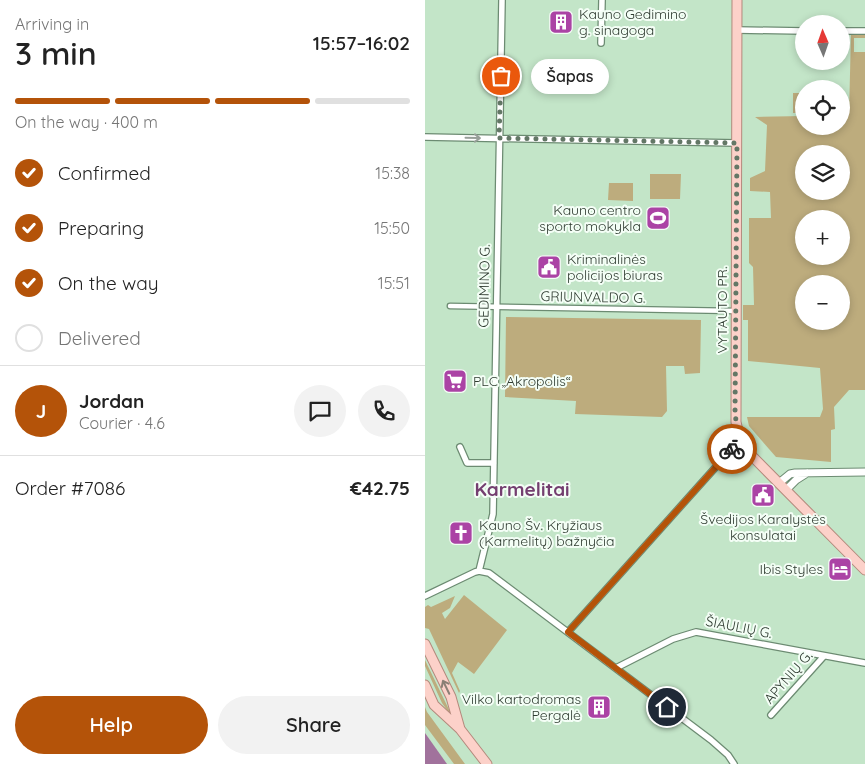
<!DOCTYPE html>
<meta charset="utf-8">
<style>
:root{--surface:#fff;--page:#f2f2f2;--text:#222;--muted:#767676;--line:#e0e0e0;--accent:#b45309}
body{margin:0;font-family:Quicksand,sans-serif;background:var(--page);color:var(--text);height:100vh;display:flex;flex-direction:column;font-size:19px;white-space:nowrap}
*{box-sizing:border-box;margin:0}
p{font-size:16px;color:var(--muted)}
.icon{flex:none;width:28px;height:28px;fill:none;stroke:currentColor;stroke-width:2;stroke-linecap:round;stroke-linejoin:round}
.map{position:relative;flex:1;overflow:hidden}
.panel{display:flex;flex-direction:column;background:var(--surface);width:425px}
.panel>*{flex:none}
.needle{width:32px;rotate:358deg}
.fabs{position:absolute;left:370px;top:15px;display:grid;gap:10px}
.fabs a{display:grid;place-items:center;width:55px;height:55px;border-radius:50%;background:var(--surface);box-shadow:0 2px 8px #0003;font-size:25px}
.pin{position:absolute;display:grid;place-items:center;width:42px;height:42px;color:#fff;margin:-21px;border:2px solid #fff;border-radius:50%;box-shadow:0 1px 5px #0007}
.courier{position:absolute;display:grid;place-items:center;width:50px;height:50px;margin:-25px;border:4px solid #b45309;border-radius:50%;background:#fff;color:#222;box-shadow:0 1px 6px #0007}
.bubble{position:absolute;height:35px;border-radius:18px;background:var(--surface);box-shadow:0 2px 8px #0003;font-size:16px;font-weight:600;line-height:35px;text-align:center}
.overview em{font-style:normal;font-weight:600}
.overview div{display:flex;flex-direction:column-reverse}
.overview{display:flex;align-items:center;justify-content:space-between;height:85px;padding:0 15px}
h1{font-size:32px;font-weight:600;line-height:38px}
.bar{display:grid;grid-template-columns:repeat(4,1fr);gap:8px 5px;align-content:center;height:60px;padding:0 15px}
.bar i{height:6px;border-radius:4px;background:var(--line)}
.bar .active{background:var(--accent)}
.bar p{grid-column:span 4}
.line{display:flex;align-items:center;gap:12px;padding:0 15px;border-top:1px solid var(--line)}
.line div{flex:1}
.round{display:grid;place-items:center;flex:none;width:52px;height:52px;border-radius:26px;background:var(--page)}
ol{padding:0 15px;list-style:none}
li{display:flex;align-items:center;gap:15px;height:55px}
li p{margin-inline-start:auto}
li .icon{padding:5px;border-radius:50%;background:var(--accent);color:#fff;stroke-width:4}
li:last-child{color:var(--muted)}
li i{width:28px;height:28px;border:2px solid var(--line);border-radius:50%}
.primary-button{display:flex;gap:10px;margin-top:auto;padding:10px 15px}
.primary-button a{flex:1;height:58px;border-radius:30px;background:var(--accent);color:#fff;font-size:20px;font-weight:600;line-height:58px;text-align:center}
.primary-button a+a{background:var(--page);color:var(--text)}
main{display:flex;flex:1;min-height:0}
.map>svg:first-child{display:block}
.green{fill:#bdac7d;fill-rule:evenodd}
.water{fill:#a1729c}
.lines{fill:none;stroke-linecap:round;stroke-linejoin:round}
.pedestrian-casing{stroke:#6c8b72;stroke-width:7}
.minor-casing{stroke:#6c8b72;stroke-width:8}
.tertiary-casing{stroke:#6c8b72;stroke-width:9}
.primary-casing{stroke:#b3897c;stroke-width:11}
.pedestrian{stroke:#fff;stroke-width:4.5}
.minor{stroke:#fff;stroke-width:5.5}
.tertiary{stroke:#fff;stroke-width:7}
.primary{stroke:#fcd1c9;stroke-width:9}
.oneway{stroke:#979e98}
.oneway2{stroke:#8b7f75}
.done{stroke:#637766;stroke-width:5;stroke-dasharray:0 9}
.route{stroke:#b45309;stroke-width:6}
.labels{text-anchor:middle;stroke-width:4;stroke-linejoin:round;paint-order:stroke}
.poi-label{font-size:14px;fill:#2f3c31;stroke:#f4fef6;text-anchor:start}
.street-label{font-size:14px;fill:#2f3c31;stroke:#f4fef6}
.district-label{font-size:19px;font-weight:bold;fill:#743f70;stroke:#f4fef6}
</style>
<main>
<section class="panel">
<div class="overview"><div><h1>3 min</h1><p>Arriving in</p></div><em>15:57–16:02</em></div>
<div class="bar"><i class="active"></i><i class="active"></i><i class="active"></i><i></i><p>On the way · 400 m</p></div>
<ol>
<li><svg class="icon" aria-label="check" viewBox="0 0 24 24"><path d="M5 12l5 5 9-10"/></svg>Confirmed<p>15:38</p></li>
<li><svg class="icon" aria-label="check" viewBox="0 0 24 24"><path d="M5 12l5 5 9-10"/></svg>Preparing<p>15:50</p></li>
<li><svg class="icon" aria-label="check" viewBox="0 0 24 24"><path d="M5 12l5 5 9-10"/></svg>On the way<p>15:51</p></li>
<li><i></i>Delivered</li>
</ol>
<div class="line" style="height:90px"><b class="round" style="background:var(--accent);color:#fff">J</b><div><b>Jordan</b><p>Courier · 4.6</p></div><a class="round"><svg class="icon" aria-label="chat" viewBox="0 0 24 24"><path d="M4 5h16v11H9l-5 4z"/></svg></a><a class="round"><svg class="icon" aria-label="phone" viewBox="0 0 24 24"><path d="M5 4h4l2 5-3 2q2 4 5 5l2-3 5 2v4C11 20 4 13 5 4z"/></svg></a></div>
<div class="line" style="height:65px"><div>Order #7086</div><b>€42.75</b></div>
<div class="primary-button"><a>Help</a><a>Share</a></div>
</section>
<div class="map">
<svg width="440" height="764" viewBox="0 0 440 764">
<rect width="100%" height="100%" fill="#c3e5c8"/>
<path class="green" d="M 426,34 L 440,34 L 440,38 L 429,38 L 429,52 L 440,52 L 440,390 L 424,390 L 409,407 L 410,429 L 406,430 L 406,462 L 351,457 L 324,426 L 322,417 L 395,417 L 398,409 L 395,368 L 323,361 L 323,320 L 318,320 L 318,305 L 329,305 L 328,267 L 324,263 L 324,218 L 346,218 L 345,192 L 325,191 L 325,178 L 340,171 L 342,125 L 330,117 L 379,116 L 379,126 L 416,126 L 416,115 L 424,114 ZM 379,154 L 416,154 L 416,191 L 379,191 ZM 379,219 L 416,219 L 416,256 L 379,256 ZM 379,284 L 416,284 L 416,321 L 379,321 Z
M 368,93 L 379,93 L 379,113 L 368,113 Z
M 225,174 L 256,174 L 255,199 L 225,199 Z
M 184,183 L 208,183 L 208,201 L 183,200 Z
M 81,317 L 276,320 L 275,373 L 260,374 L 259,366 L 241,366 L 242,411 L 237,417 L 150,414 L 151,401 L 80,397 Z
M 39,595 L 82,630 L 49,674 L 33,662 L 27,673 L 35,691 L 34,693 L 4,629 L 0,628 L 0,607 L 3,605 L 6,607 L 30,596 L 25,608 L 17,613 L 20,619 Z
M 0,660 L 29,720 L 17,703 L 0,666 Z
M 0,707 L 2,712 L 40,764 L 29,764 L 0,725 Z"/>
<path class="water" d="M 0,733 L 22,764 L 0,764 Z"/>
<g class="lines">
<g class="pedestrian-casing">
<path id="pedestrian" d="M 25,306 L 311,311"/>
</g>
<g class="minor-casing">
<path id="minor" d="M 312,30 L 379,31
M 416,31 L 440,31
M 176,43 L 177,0
M 0,137 L 312,143
M 35,447 L 42,463 L 69,463
M 54,571 L 68,514 L 77,0
M 0,596 L 50,572 L 54,571 L 64,573 L 286,740 L 303,755 L 309,764
M 143,632 L 315,440
M 191,668 L 248,639 L 271,632 L 440,663
M 346,715 L 399,656"/>
</g>
<g class="tertiary-casing">
<path id="tertiary" d="M 354,483 L 365,474 L 370,473 L 440,472
M 361,490 L 371,480 L 382,473"/>
</g>
<g class="primary-casing">
<path id="primary" d="M 312,0 L 311,422 L 315,440 L 326,455 L 440,570
M 0,644 L 26,697 L 35,729
M 0,685 L 9,705 L 35,729 L 62,764"/>
</g>
<use href="#pedestrian" class="pedestrian"/>
<use href="#minor" class="minor"/>
<use href="#tertiary" class="tertiary"/>
<use href="#primary" class="primary"/>
</g>
<defs><path id="oneway-shaft" d="M-6 0H5M1.5-3L5.5 0L1.5 3" fill="none" stroke-width="1.6" stroke-linecap="round" stroke-linejoin="round" transform="scale(1.25)"/></defs>
<use class="oneway" href="#oneway-shaft" transform="translate(48 138) rotate(1)"/>
<use class="oneway2" href="#oneway-shaft" transform="translate(21 687) rotate(-116)"/>
<g class="lines">
<path class="done" d="M 76,76 L 74,138 L 312,143 L 310,415 L 315,440 L 307,449"/>
<path class="route" d="M 242,707 L 143,632 L 307,449"/>
</g>
<defs>
<g id="building-square" transform="scale(1.25)"><rect x="-9" y="-9" width="18" height="18" rx="4" fill="#ab43a5" stroke="#f4fef6"/><path d="M-4-6H4V6H1V3H-1V6H-4ZM-2.5-4.3h1.7v1.8h-1.7ZM.8-4.3h1.7v1.8H.8ZM-2.5-1h1.7V.8h-1.7ZM.8-1h1.7V.8H.8Z" fill="#fff"/></g>
<g id="stadium-square" transform="scale(1.25)"><rect x="-9" y="-9" width="18" height="18" rx="4" fill="#ab43a5" stroke="#f4fef6"/><path d="M0-5a6.5 5 0 1 0 0 10a6.5 5 0 1 0 0-10ZM-3.5-1.8h7v3.6h-7Z" fill="#fff"/></g>
<g id="civic-square" transform="scale(1.25)"><rect x="-9" y="-9" width="18" height="18" rx="4" fill="#ab43a5" stroke="#f4fef6"/><path d="M-.6-6.5H3V-4.5H.6V-3L4-1V1h2V6H-6V1h2V-1L-.6-3ZM-1.2 2.5V6h2.4V2.5Z" fill="#fff"/></g>
<g id="supermarket-square" transform="scale(1.25)"><rect x="-9" y="-9" width="18" height="18" rx="4" fill="#ab43a5" stroke="#f4fef6"/><path d="M-6-5.5h2.5l.6 2H6L4.5 2H-2.5L-4.4-4H-6ZM-1.5 3.2a1.3 1.3 0 1 0 .1 0ZM3 3.2a1.3 1.3 0 1 0 .1 0Z" fill="#fff"/></g>
<g id="church-square" transform="scale(1.25)"><rect x="-9" y="-9" width="18" height="18" rx="4" fill="#ab43a5" stroke="#f4fef6"/><path d="M-1.2-6h2.4v3.5h3.3v2.4h-3.3V6h-2.4V-.1h-3.3v-2.4h3.3Z" fill="#fff"/></g>
<g id="hotel-square" transform="scale(1.25)"><rect x="-9" y="-9" width="18" height="18" rx="4" fill="#ab43a5" stroke="#f4fef6"/><path d="M-6-4.5h1.5V1H6V5H4.5V3h-9V5H-6ZM-4 0a1.8 1.8 0 1 1 3.6 0ZM.5 0V-2.5h3Q6-2.5 6 0Z" fill="#fff"/></g>
</defs>
<g fill-rule="evenodd">
<use href="#building-square" x="136" y="22"/>
<use href="#stadium-square" x="233" y="218"/>
<use href="#civic-square" x="124" y="267"/>
<use href="#supermarket-square" x="30" y="381"/>
<use href="#civic-square" x="338" y="495"/>
<use href="#church-square" x="36" y="533"/>
<use href="#hotel-square" x="415" y="569"/>
<use href="#building-square" x="174" y="707"/>
</g>
<g class="labels">
<g class="poi-label">
<text x="154" y="19">Kauno Gedimino<tspan x="154" dy="16">g. sinagoga</tspan></text>
<text x="216" y="215" text-anchor="end">Kauno centro<tspan x="216" dy="16">sporto mokykla</tspan></text>
<text x="142" y="264">Kriminalinės<tspan x="142" dy="16">policijos biuras</tspan></text>
<text x="48" y="386">PLC „Akropolis“</text>
<text x="338" y="524" text-anchor="middle">Švedijos Karalystės<tspan x="338" dy="16">konsulatai</tspan></text>
<text x="54" y="530">Kauno Šv. Kryžiaus<tspan x="54" dy="16">(Karmelitų) bažnyčia</tspan></text>
<text x="398" y="574" text-anchor="end">Ibis Styles</text>
<text x="156" y="704" text-anchor="end">Vilko kartodromas<tspan x="156" dy="16">Pergalė</tspan></text>
</g>
<g class="street-label">
<text transform="translate(59 286) rotate(-89)" y="5">GEDIMINO G.</text>
<text transform="translate(168 297) rotate(1)" y="5">GRIUNVALDO G.</text>
<text transform="translate(297 310) rotate(-90)" y="5">VYTAUTO PR.</text>
<text transform="translate(314 627) rotate(11)" y="5">ŠIAULIŲ G.</text>
<text transform="translate(363 677) rotate(-49)" y="5">APYNIŲ G.</text>
</g>
<g class="district-label">
<text x="97" y="496">Karmelitai</text>
</g>
</g>
</svg>
<div class="fabs">
<a><svg class="needle" viewBox="-14 -14 28 28"><path d="M0-13l5 13h-10z" fill="#e53935"/><path d="M0 13l5-13h-10z" fill="#767676"/></svg></a>
<a><svg class="icon" aria-label="locate" viewBox="0 0 24 24"><circle cx="12" cy="12" r="6"/><path d="M12 2v4M12 18v4M2 12h4M18 12h4"/></svg></a>
<a><svg class="icon" aria-label="layers" viewBox="0 0 24 24"><path d="M12 4l9 5-9 5-9-5zM3 14l9 5 9-5"/></svg></a>
<a>+</a>
<a>−</a>
</div>
<div class="pin" style="left:76px;top:76px;background:#ea580c"><svg class="icon" aria-label="bag" viewBox="0 0 24 24"><path d="M5 8h14l-1 12H6zM9 8a3 3 0 0 1 6 0"/></svg></div>
<div class="pin" style="left:242px;top:707px;background:#1f2937"><svg class="icon" aria-label="home" viewBox="0 0 24 24"><path d="M3 11l9-7 9 7M6 9v11h12V9"/></svg></div>
<div class="courier" style="left:307px;top:449px"><svg class="icon" aria-label="bike" viewBox="0 0 24 24"><circle cx="6" cy="16" r="4"/><circle cx="18" cy="16" r="4"/><path d="M6 16l4-8h5l3 8M10 8l3 8H6M13 5h3"/></svg></div>
<div class="bubble" style="left:106px;top:59px;width:78px">Šapas</div>
</div>
</main>
